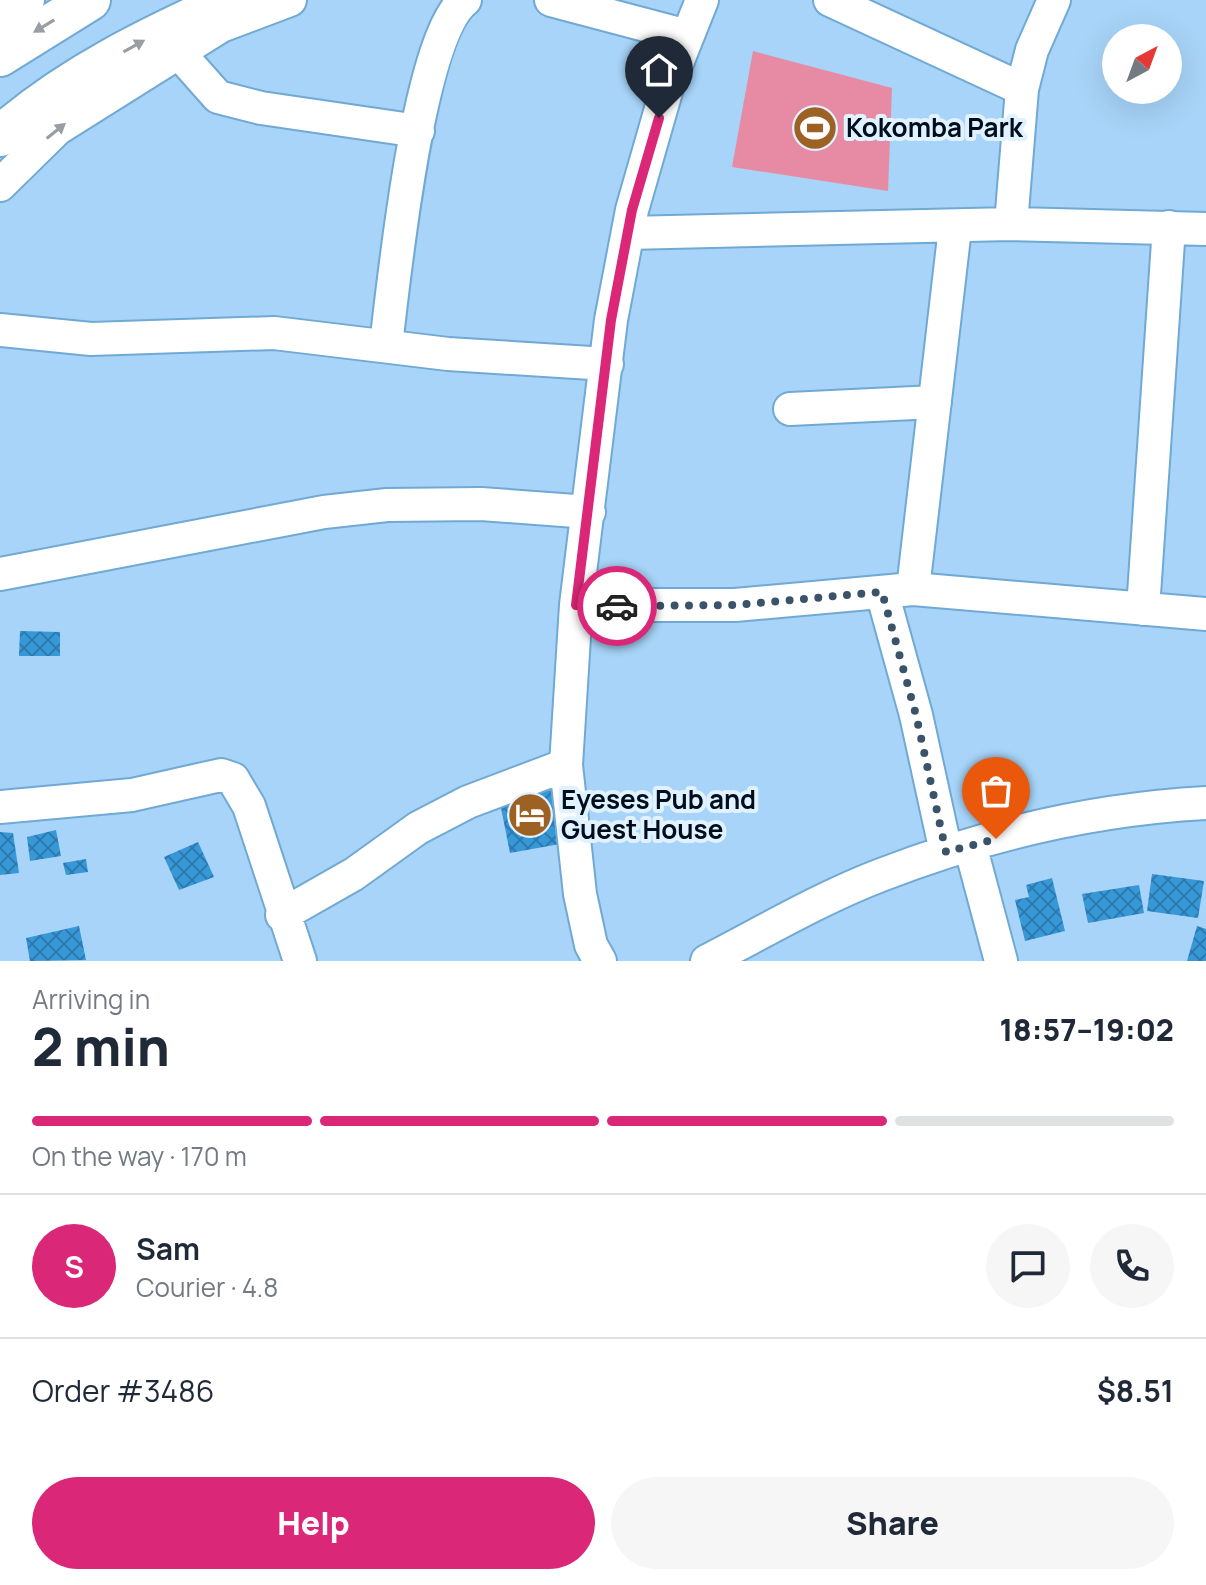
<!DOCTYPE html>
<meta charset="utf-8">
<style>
:root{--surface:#fff;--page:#f6f6f7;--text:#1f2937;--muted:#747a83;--line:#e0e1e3;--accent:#db2777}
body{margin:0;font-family:Manrope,sans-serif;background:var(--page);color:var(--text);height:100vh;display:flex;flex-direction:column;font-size:30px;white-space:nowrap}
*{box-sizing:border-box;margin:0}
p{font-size:26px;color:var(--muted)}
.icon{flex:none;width:44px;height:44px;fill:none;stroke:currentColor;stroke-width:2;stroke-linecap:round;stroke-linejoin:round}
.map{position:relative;height:961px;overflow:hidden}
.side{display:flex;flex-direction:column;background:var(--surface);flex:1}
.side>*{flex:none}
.needle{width:52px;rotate:41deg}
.tools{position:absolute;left:1102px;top:24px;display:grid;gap:16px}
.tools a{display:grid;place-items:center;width:80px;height:80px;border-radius:50%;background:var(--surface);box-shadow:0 8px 32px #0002;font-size:40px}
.pin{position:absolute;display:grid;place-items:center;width:68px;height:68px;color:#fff;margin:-82px -34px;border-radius:50% 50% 50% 0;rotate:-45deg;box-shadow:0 0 8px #0007}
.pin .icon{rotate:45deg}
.courier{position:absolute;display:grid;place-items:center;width:80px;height:80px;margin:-40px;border:6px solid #db2777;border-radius:50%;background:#fff;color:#222;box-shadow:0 2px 10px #0007}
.head em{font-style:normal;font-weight:800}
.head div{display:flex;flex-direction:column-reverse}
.head{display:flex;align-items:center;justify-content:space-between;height:136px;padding:0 32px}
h1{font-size:52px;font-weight:800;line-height:60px}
.bar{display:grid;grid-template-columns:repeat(4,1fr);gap:12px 8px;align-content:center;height:96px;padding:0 32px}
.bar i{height:10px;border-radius:6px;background:var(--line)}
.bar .selected{background:var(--accent)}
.bar p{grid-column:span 4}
.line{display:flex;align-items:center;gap:20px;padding:0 32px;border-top:2px solid var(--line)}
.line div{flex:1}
.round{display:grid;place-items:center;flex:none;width:84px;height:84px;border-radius:42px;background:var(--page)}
.button{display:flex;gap:16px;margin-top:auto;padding:16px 32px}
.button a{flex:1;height:92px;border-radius:48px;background:var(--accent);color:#fff;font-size:32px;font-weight:800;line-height:92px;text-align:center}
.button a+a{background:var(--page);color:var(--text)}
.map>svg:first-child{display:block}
.pitch{fill:#e78ba5}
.building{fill:url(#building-cross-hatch)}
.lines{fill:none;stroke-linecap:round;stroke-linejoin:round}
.minor-casing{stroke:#70a9d3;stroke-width:36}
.major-casing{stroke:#70a9d3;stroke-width:44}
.minor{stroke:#fff;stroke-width:32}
.major{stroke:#fff;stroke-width:40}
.oneway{fill:#999ea4}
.done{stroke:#3a5369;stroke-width:8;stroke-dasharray:0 14.4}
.route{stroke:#db2777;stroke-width:10}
.labels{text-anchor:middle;stroke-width:8;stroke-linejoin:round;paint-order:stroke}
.poi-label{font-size:26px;font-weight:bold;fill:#000d1c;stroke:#e0f1ff;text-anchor:start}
</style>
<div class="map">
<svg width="1206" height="961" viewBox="0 0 1206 961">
<defs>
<pattern id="building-cross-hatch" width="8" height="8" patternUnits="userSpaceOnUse" patternTransform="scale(2)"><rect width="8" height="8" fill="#3798d8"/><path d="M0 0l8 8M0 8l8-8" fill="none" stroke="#2c7aae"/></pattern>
</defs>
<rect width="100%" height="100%" fill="#a7d4f8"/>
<path class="pitch" d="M 753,51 L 892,88 L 888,191 L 732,167 Z"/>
<path class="building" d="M 20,631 L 60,632 L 60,656 L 19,656 Z
M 553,785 L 560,844 L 510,853 L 498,793 Z
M 56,830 L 61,856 L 30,861 L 27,837 Z
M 0,832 L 13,833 L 19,873 L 0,875 Z
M 198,842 L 214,877 L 179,890 L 164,857 Z
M 86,859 L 88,872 L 66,875 L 63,863 Z
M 1152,874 L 1204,881 L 1198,918 L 1147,911 Z
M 1052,878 L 1065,931 L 1025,941 L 1015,900 L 1029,897 L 1026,885 Z
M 1139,885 L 1144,913 L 1088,923 L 1082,894 Z
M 79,926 L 86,960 L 30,961 L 26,938 Z
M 1197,926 L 1206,929 L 1206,961 L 1187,961 Z"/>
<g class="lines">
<g class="minor-casing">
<path id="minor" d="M 551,0 L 687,36
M 830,0 L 1022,89
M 0,20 L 28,0
M 179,53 L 218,97 L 261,108 L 418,131
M 0,185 L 57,129 L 221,26 L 290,0
M 1011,224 L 1022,89 L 1032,50 L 1054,0
M 628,233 L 1011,224 L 1206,229
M 0,330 L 91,339 L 274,333 L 448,354 L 607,364
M 386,345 C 394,280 418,36 465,0
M 790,409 L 935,402
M 0,574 L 324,512 L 387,505 L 481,504 L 589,512
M 913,589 L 955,228
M 882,592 L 916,715 L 946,852
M 576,605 L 735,605 L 913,589 L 1206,614
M 1143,609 L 1169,227
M 0,807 L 132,795 L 221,775 L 233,779 L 249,806 L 300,961
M 970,845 L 1001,961
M 282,915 L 354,874 L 418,828 L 468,802 L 566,765
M 600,961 L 591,945 L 580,894 L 566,765 L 576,605 L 611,320 L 632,210 L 667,88 L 702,0
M 707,961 C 765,931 821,898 881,875 C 984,835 1096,809 1206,803"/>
</g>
<g class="major-casing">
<path id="major" d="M 0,56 L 90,0
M 0,136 C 68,76 149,37 231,0"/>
</g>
<use href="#minor" class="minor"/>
<use href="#major" class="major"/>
</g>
<defs><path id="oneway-solid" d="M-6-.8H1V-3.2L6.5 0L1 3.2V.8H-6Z" transform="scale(2)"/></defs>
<g class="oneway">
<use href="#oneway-solid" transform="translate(44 26) rotate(149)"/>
<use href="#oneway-solid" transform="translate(134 46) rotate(-29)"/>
<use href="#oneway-solid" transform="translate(56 131) rotate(-39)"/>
</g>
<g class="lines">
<path class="done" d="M 617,606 L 735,605 L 882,592 L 916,715 L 946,852 L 996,839"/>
<path class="route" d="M 617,606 L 576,605 L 611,320 L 632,210 L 659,118"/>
</g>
<defs>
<g id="stadium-disc" transform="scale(2.3)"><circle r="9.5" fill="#9d6123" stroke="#e0f1ff"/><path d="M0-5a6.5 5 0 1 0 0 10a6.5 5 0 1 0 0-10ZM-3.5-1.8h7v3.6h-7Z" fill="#fff"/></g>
<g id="hotel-disc" transform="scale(2.3)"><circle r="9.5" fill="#9d6123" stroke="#e0f1ff"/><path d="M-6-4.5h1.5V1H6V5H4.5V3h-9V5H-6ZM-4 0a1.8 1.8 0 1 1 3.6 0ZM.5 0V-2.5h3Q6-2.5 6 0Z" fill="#fff"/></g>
</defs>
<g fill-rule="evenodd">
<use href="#stadium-disc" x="815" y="128"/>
<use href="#hotel-disc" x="530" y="815"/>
</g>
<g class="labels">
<g class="poi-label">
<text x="846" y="137">Kokomba Park</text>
<text x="561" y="809">Eyeses Pub and<tspan x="561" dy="30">Guest House</tspan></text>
</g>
</g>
</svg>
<div class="tools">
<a><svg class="needle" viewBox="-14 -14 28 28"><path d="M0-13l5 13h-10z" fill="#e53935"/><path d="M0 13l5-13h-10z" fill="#747a83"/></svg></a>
</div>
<div class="pin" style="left:996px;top:839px;background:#ea580c"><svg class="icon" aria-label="bag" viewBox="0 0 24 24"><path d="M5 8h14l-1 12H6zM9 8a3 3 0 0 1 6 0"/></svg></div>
<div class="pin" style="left:659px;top:118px;background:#1f2937"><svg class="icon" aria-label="home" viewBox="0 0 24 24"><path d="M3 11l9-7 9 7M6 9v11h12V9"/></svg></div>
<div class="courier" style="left:617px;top:606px"><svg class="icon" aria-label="car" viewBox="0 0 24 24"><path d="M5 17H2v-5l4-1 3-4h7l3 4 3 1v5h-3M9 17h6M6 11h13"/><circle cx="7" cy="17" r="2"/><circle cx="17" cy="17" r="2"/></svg></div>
</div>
<section class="side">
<div class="head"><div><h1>2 min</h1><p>Arriving in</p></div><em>18:57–19:02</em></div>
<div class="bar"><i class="selected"></i><i class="selected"></i><i class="selected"></i><i></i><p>On the way · 170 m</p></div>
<div class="line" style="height:144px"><b class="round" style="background:var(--accent);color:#fff">S</b><div><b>Sam</b><p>Courier · 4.8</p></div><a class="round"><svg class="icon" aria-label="chat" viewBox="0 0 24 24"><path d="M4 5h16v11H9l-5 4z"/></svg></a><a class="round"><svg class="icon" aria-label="phone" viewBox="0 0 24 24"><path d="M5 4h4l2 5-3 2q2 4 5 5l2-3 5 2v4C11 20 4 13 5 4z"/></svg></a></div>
<div class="line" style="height:104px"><div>Order #3486</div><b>$8.51</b></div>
<div class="button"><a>Help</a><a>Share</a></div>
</section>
